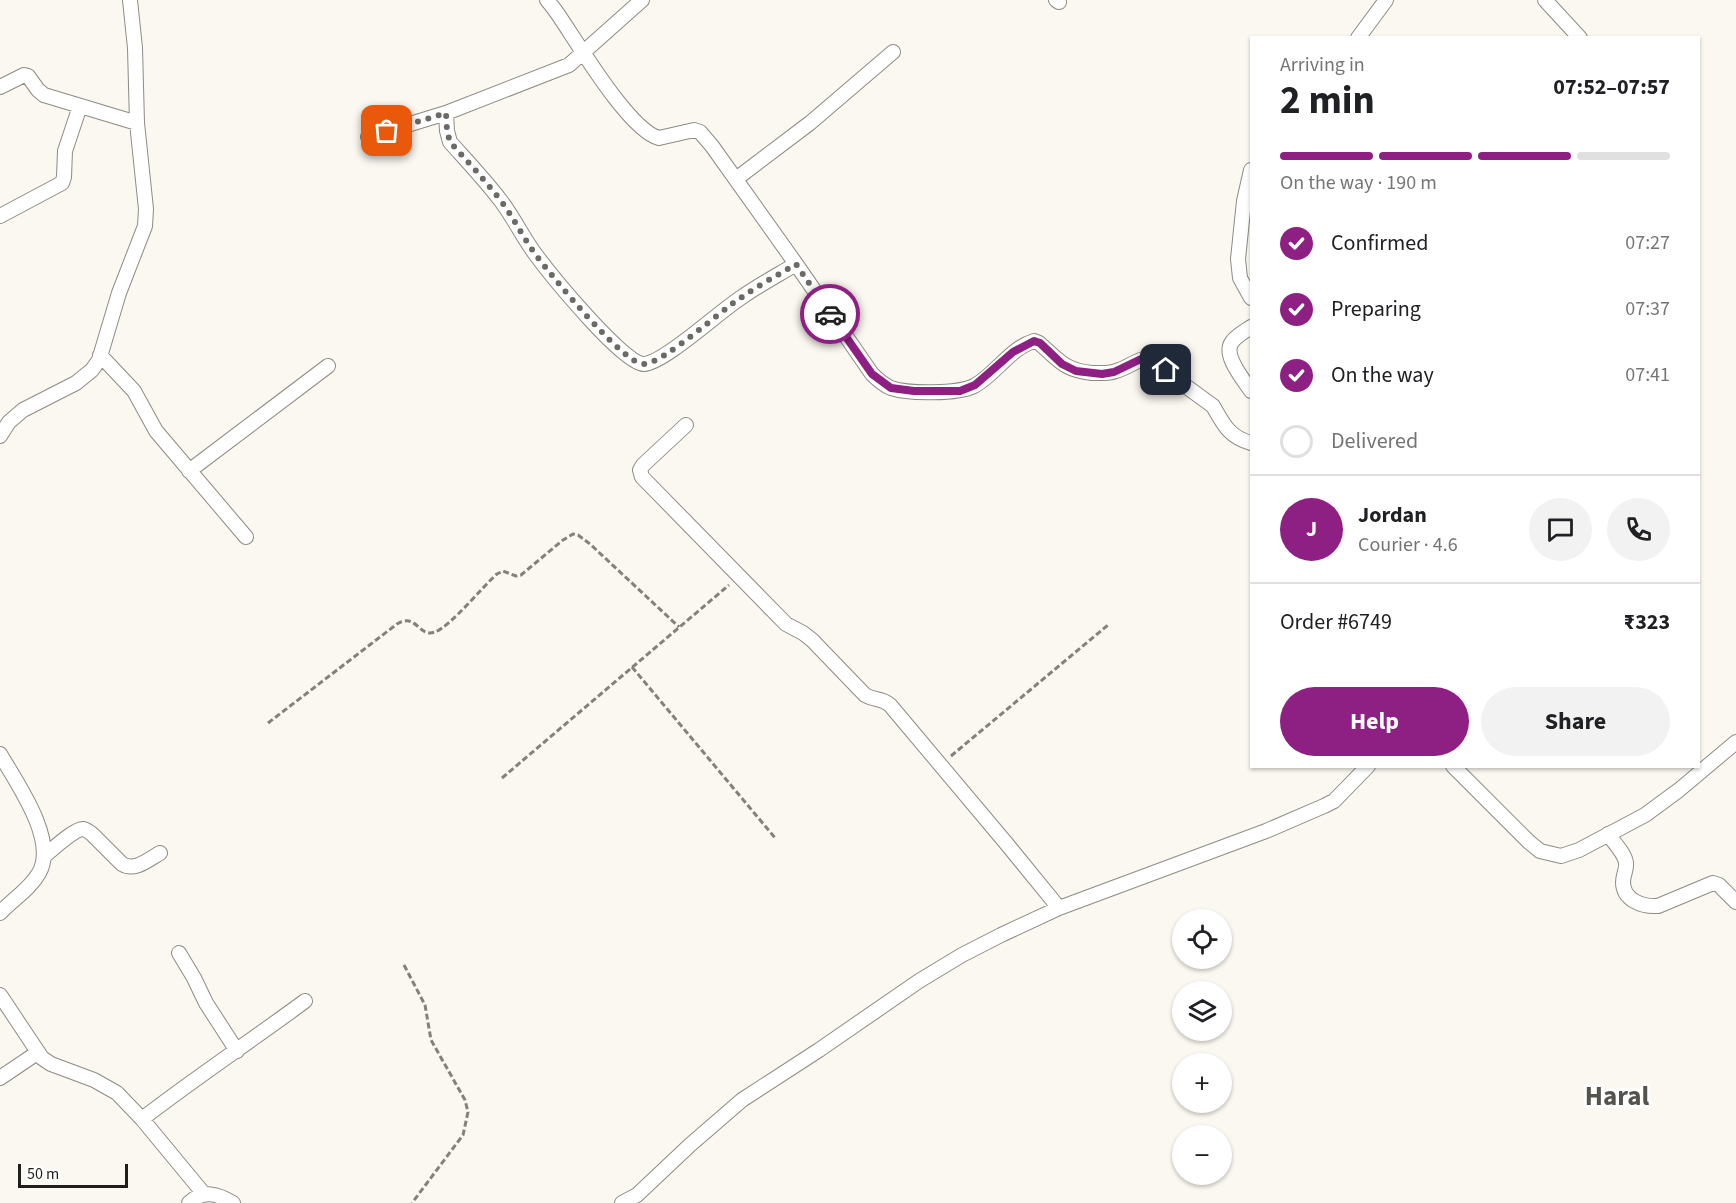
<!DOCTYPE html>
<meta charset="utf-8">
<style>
:root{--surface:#fff;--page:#f2f2f2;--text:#202124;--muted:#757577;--line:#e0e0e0;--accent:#8e2084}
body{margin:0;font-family:"Source Sans 3",sans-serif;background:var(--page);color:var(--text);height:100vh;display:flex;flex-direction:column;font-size:22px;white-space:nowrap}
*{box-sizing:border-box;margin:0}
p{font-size:20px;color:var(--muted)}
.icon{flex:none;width:33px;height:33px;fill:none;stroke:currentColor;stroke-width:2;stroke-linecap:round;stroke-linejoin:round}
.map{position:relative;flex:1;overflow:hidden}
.sheet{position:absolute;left:1250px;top:36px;width:450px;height:732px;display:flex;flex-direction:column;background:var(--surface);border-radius:0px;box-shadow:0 2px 4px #0004}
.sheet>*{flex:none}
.controls{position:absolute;left:1172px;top:909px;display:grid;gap:12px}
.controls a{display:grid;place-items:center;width:60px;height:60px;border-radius:50%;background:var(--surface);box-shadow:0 2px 4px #0004;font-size:30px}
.scale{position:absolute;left:18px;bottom:15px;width:110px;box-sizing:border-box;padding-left:6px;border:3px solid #1f1e1b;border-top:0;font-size:16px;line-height:21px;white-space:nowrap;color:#1f1e1b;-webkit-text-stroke:4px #fff;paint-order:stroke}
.pin{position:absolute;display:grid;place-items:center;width:51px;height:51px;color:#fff;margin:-26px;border-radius:12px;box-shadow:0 3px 9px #0006}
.courier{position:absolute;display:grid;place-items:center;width:60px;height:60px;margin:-30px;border:4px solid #8e2084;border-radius:50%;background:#fff;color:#222;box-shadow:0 2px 8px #0007}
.overview em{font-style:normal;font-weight:700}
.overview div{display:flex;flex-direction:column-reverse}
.overview{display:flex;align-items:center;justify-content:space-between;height:102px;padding:0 30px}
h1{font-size:39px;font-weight:700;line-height:45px}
.bar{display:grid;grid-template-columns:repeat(4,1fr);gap:9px 6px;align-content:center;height:72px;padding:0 30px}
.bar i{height:8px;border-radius:4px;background:var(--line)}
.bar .selected{background:var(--accent)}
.bar p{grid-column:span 4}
.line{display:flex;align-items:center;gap:15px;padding:0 30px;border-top:2px solid var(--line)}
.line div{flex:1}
.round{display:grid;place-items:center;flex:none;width:63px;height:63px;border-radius:32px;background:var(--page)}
ol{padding:0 30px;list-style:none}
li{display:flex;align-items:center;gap:18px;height:66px}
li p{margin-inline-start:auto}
li .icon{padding:6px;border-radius:50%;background:var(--accent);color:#fff;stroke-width:4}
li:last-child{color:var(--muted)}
li i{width:33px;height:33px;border:3px solid var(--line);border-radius:50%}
.cta{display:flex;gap:12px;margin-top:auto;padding:12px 30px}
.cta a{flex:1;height:69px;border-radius:36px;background:var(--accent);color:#fff;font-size:24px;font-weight:700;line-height:69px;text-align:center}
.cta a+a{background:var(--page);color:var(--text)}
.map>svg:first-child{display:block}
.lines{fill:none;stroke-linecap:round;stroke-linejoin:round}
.minor-casing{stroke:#8d8b84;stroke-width:16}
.path{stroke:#83817c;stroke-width:3;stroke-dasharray:6 3;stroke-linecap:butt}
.minor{stroke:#fff;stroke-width:14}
.done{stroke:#6c6a66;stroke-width:6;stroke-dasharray:0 10.8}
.route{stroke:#8e2084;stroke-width:8}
.labels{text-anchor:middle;stroke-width:6;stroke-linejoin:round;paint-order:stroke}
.district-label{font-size:27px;font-weight:bold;fill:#55534d;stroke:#fff}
</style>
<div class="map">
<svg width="1736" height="1203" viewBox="0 0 1736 1203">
<rect width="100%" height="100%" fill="#fbf8f1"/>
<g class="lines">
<g class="minor-casing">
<path id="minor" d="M 547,0 L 555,10 C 575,38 628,130 659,138 L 694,130 L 700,132 L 712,146 L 796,264 L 872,374 C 877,379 884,385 891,388 C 908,394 958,394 974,386 C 996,374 1009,349 1034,341 L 1039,343 C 1060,361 1064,370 1092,373 C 1100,373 1108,374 1116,371 C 1127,368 1136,360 1147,358 L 1213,406 C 1224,425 1229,437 1251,443
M 1056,0 L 1059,2
M 1545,0 L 1580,38
M 1358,38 L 1386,0
M 0,87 L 24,75 L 28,76 L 38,90 L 44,95 L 137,123
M 446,113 L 447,131 L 450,142 C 467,161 485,180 501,201 C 514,218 523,238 536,255 C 550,274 624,365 644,364 C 664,363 721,310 742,297 C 759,285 778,275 796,264
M 368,137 L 446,113 L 569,65 L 642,0
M 1251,170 L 1244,201 L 1238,259 L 1240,278 L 1251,298
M 736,179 L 810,123 L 893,52
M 0,216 L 62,183 L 64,177 L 65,151 L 80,106
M 1251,327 C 1245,331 1236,336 1232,342 C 1222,355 1244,380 1251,391
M 100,355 L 134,391 L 156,431 L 246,537
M 686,425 L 643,465 L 640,470 L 642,477 L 786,624 L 803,633 L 812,640 L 865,695 C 875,701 881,697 890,705 L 1006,843 L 1059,908
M 0,436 L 9,422 L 23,410 L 76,383 L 92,370 L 99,360 L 119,293 L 145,226 L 146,209 L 137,123 L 135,48 L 130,0
M 189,471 L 328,366
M 0,754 C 16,782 58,840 39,873 C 30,889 12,900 0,913
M 1453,766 L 1529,842 L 1540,851 L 1561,856 L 1579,850 L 1645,815 L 1679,790 L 1736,742
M 1608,834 C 1613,842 1625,853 1626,863 C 1627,869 1623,875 1623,882 C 1623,900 1642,907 1658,906 L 1713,883 L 1719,885 L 1736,902
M 44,856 C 52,850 74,829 83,829 C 86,829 89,832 92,834 L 122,864 C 135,872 149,859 160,853
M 179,953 L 194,978 L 206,1003 L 237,1051
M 0,995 L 42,1058 L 51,1064 L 94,1080 L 117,1093 L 142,1119 L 204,1194
M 0,1078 L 37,1053
M 142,1119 C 195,1078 251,1041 305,1001
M 189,1203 C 203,1189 218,1194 233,1203
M 622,1203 L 637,1195 L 690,1145 L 742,1100 L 819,1050 L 919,981 L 962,955 L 1001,935 L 1059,908 L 1266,831 L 1324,806 L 1334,801 L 1368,766"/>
</g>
<path class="path" d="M 632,667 L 776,839
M 268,723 L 397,624 C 417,612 418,638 435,632 C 451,626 482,587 497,574 L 503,571 L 516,576 L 521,575 L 563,540 L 573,534 L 578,535 L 590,544 L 679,627
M 951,756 L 1108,625
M 502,778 L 729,585
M 404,965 L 425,1005 L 431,1040 L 465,1100 L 468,1112 L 463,1135 L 412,1203"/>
<use href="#minor" class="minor"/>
</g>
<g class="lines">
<path class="done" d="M 387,131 L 446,113 L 447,131 L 450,142 C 467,161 485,180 501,201 C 514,218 523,238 536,255 C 550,274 624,365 644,364 C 664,363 721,310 742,297 C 759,285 778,275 796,264 L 830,314"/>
<path class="route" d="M 830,314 L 872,374 L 891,388 L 914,391 L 960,391 L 975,385 L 1013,352 L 1034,341 L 1040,343 L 1062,364 L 1076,371 L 1102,374 L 1114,372 L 1141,359 L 1147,358 L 1166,370"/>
</g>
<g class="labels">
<g class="district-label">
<text x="1617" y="1105">Haral</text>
</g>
</g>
</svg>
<div class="controls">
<a><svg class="icon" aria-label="locate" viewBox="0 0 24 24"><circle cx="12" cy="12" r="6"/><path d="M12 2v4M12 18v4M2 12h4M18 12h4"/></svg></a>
<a><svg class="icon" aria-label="layers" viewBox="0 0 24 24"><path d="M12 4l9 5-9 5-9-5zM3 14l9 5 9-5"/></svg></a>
<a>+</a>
<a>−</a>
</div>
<div class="scale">50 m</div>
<div class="pin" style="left:387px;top:131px;background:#ea580c"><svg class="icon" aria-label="bag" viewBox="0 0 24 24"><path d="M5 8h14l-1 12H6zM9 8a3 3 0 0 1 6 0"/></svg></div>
<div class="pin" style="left:1166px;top:370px;background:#1f2937"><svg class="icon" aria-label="home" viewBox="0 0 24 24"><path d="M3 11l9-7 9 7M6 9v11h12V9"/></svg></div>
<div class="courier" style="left:830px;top:314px"><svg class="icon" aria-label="car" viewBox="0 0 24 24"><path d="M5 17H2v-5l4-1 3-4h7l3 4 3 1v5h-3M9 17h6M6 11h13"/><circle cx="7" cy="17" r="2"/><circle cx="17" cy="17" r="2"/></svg></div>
<section class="sheet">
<div class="overview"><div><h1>2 min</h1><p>Arriving in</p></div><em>07:52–07:57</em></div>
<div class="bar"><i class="selected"></i><i class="selected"></i><i class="selected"></i><i></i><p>On the way · 190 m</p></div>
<ol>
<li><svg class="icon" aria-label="check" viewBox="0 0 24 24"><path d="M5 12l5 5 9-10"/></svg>Confirmed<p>07:27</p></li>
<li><svg class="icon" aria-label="check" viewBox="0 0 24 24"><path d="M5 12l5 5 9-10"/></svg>Preparing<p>07:37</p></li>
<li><svg class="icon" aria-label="check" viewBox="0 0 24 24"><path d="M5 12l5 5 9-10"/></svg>On the way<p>07:41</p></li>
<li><i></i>Delivered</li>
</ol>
<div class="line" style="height:108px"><b class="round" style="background:var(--accent);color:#fff">J</b><div><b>Jordan</b><p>Courier · 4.6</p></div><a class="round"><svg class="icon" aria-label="chat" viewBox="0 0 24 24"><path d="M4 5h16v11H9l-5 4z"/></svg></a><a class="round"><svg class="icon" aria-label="phone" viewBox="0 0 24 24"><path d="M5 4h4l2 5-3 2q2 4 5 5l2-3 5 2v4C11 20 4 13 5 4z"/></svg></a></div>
<div class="line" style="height:78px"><div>Order #6749</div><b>₹323</b></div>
<div class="cta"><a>Help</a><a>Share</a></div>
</section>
</div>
